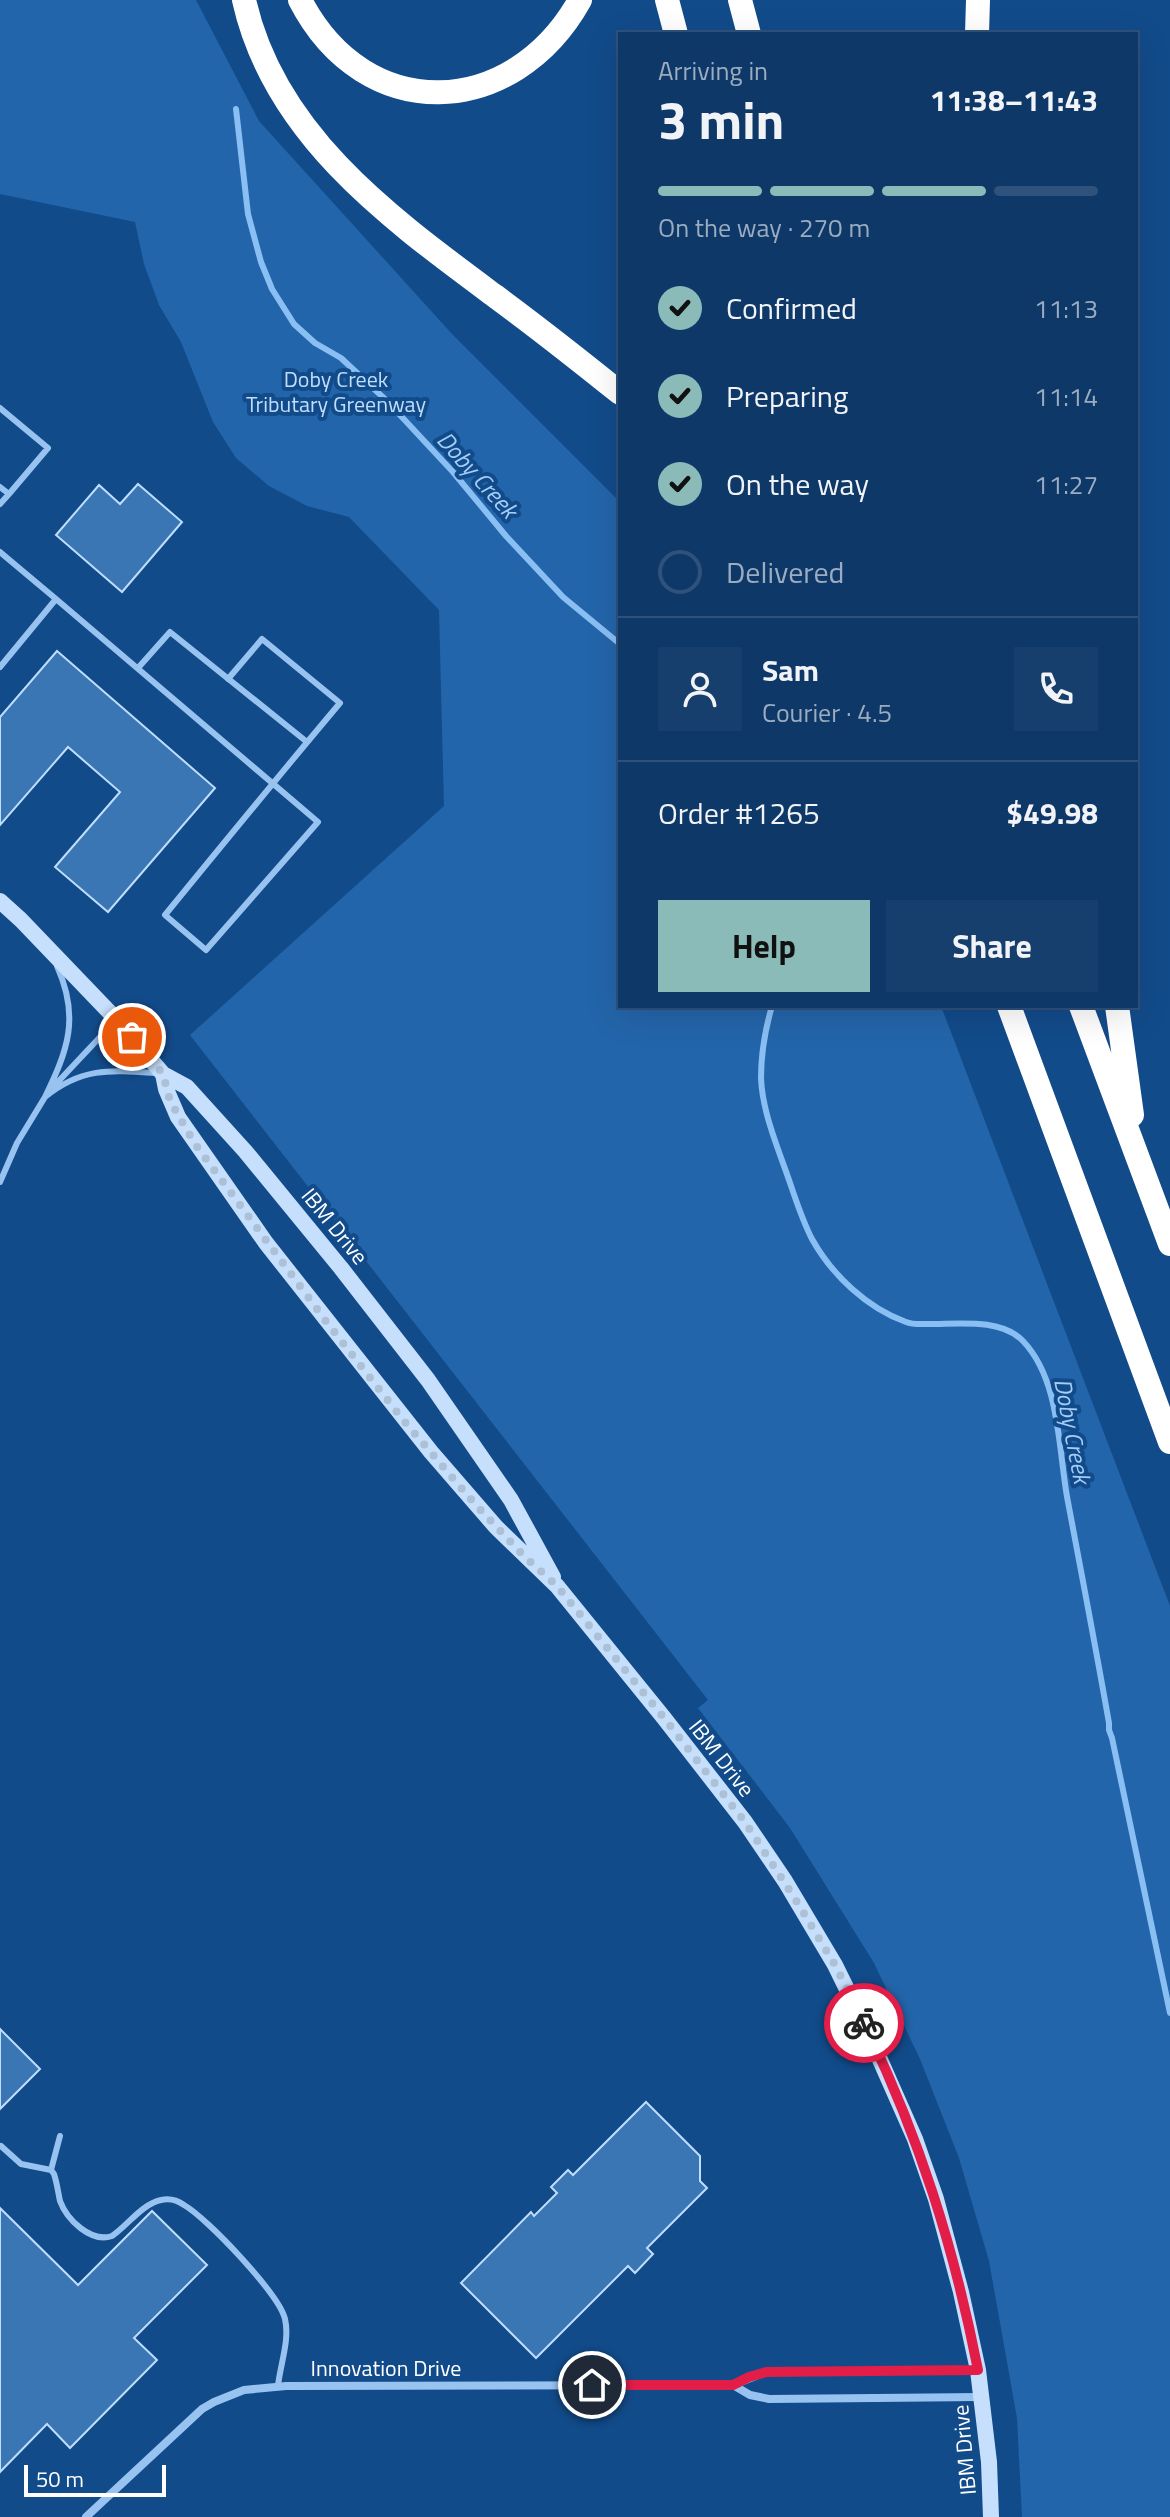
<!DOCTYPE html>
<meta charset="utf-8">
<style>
:root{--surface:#0e3868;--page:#173f6e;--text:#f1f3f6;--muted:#9bacc0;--line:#2e527c;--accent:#8bbbb9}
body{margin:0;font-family:"Titillium Web",sans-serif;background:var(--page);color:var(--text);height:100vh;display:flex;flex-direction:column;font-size:30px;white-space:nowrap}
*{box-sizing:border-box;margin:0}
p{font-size:26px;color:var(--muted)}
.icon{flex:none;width:44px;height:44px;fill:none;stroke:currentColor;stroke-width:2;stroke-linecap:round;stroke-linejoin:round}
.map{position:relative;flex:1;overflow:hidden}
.details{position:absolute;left:618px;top:32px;width:520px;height:976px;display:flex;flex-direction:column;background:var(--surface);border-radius:0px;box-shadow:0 8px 32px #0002,0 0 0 2px var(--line)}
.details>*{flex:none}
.scale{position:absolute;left:24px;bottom:20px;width:142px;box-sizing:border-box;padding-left:8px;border:4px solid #fff;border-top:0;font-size:22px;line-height:28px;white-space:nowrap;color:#fff;-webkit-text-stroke:6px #124b8a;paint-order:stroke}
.pin{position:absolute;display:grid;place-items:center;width:68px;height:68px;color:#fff;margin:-34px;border:4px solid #fff;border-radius:50%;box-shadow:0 2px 8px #0007}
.courier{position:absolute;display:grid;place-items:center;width:80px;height:80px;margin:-40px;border:6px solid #e11d48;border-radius:50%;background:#fff;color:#222;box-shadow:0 2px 10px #0007}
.overview em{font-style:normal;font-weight:700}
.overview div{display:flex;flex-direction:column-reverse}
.overview{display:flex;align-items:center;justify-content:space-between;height:136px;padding:0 40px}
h1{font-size:52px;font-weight:700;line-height:60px}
.bar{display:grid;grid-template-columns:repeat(4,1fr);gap:12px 8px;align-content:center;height:96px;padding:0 40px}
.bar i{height:10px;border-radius:6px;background:var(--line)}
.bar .on{background:var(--accent)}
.bar p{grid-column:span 4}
.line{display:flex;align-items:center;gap:20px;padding:0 40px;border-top:2px solid var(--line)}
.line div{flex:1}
.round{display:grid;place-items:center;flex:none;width:84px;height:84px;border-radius:0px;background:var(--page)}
ol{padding:0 40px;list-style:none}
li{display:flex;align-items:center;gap:24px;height:88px}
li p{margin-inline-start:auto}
li .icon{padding:8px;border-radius:50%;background:var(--accent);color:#111;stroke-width:4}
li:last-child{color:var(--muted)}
li i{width:44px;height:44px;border:4px solid var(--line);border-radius:50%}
.button{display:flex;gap:16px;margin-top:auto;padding:16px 40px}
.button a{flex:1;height:92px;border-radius:0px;background:var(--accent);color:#111;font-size:32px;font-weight:700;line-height:92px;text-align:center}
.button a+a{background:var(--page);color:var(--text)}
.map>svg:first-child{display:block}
.green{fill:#2365aa}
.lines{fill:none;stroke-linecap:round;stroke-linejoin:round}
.stream{stroke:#8abff4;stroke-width:6}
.building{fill:#3a75b4;stroke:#bfddfc;stroke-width:2}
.lane{stroke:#98c3f1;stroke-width:6}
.street{stroke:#98c3f1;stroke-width:8}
.secondary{stroke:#c6dffc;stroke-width:16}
.highway{stroke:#fff;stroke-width:24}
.done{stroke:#acc0d6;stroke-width:8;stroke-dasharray:0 14.4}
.route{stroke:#e11d48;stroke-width:10}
.labels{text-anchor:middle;stroke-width:8;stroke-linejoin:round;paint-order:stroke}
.park-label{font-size:22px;fill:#bfddfc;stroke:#124b8a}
.street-label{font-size:22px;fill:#fff;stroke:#124b8a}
.water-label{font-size:24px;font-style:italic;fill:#a4cdf8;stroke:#124b8a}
</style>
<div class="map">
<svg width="1170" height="2517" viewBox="0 0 1170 2517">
<rect width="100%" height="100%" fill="#124b8a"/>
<path class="green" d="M 0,0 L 196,0 L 259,121 L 452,334 L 620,502 L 620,1006 L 941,1006 L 1170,1606 L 1170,2517 L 1022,2517 L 1017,2418 L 989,2261 L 959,2158 L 920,2059 L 874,1963 L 790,1828 L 698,1708 L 708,1700 L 190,1035 L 444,806 L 439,610 L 349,517 L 307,506 L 269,486 L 236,458 L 213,422 L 181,342 L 159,305 L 144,264 L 135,222 L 0,194 Z"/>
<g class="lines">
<path class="stream" d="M 236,109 L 248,214 L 261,262 L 272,289 L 294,324 L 315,343 L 341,358 L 387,401 L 453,472 L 506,536 L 563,597 L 620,644
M 772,1006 C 765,1030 761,1053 761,1078 C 762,1107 774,1138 784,1166 C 793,1190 800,1216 812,1239 C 832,1275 867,1308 906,1322 C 913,1325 922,1324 930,1324 C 958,1324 1001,1318 1023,1341 C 1061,1381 1058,1451 1068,1502 C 1082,1576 1096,1649 1109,1723 L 1109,1730 L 1112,1738 L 1170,2013"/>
</g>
<path class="building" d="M 138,484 L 182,522 L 122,592 L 56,535 L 99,485 L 120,504 Z
M 57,651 L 215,788 L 108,912 L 55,867 L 120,792 L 68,747 L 0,825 L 0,717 Z
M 0,2029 L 40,2069 L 0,2109 Z
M 646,2102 L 700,2156 L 700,2181 L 707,2188 L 647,2248 L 653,2254 L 635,2273 L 628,2266 L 536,2358 L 461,2283 L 531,2212 L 534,2216 L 557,2193 L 551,2187 L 568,2170 L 573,2175 Z
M 0,2208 L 78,2285 L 152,2211 L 207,2265 L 134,2338 L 157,2360 L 70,2448 L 47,2424 L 0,2472 Z"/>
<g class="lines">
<path class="lane" d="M 0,408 L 48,448 L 9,494
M 0,487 L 9,494 L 0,504
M 0,552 L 56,599 L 0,667
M 56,599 L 318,822 L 206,950 L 165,915 C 223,844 281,773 340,703 L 262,639 L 228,679
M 138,668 L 170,632 L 307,742
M 57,966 C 80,1017 68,1050 45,1097 C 82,1067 111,1070 156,1073
M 55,1085 L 116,1020
M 0,1182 L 17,1143 L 45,1097
M 1,2146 L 21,2164 L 51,2170 L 54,2174 C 57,2183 58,2192 60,2201 C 67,2220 91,2243 112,2236 C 127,2226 142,2204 161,2200 C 169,2198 177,2200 184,2205 C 207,2218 279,2294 285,2319 C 290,2340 280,2365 278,2386
M 51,2170 L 60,2136"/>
<path class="street" d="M 978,2370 L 766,2372 L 733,2385 L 750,2395 L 769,2399 L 981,2397
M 86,2517 L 202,2409 L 214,2402 L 244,2390 L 286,2386 L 733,2385"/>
<path class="secondary" d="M 0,901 L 21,920 L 116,1019 L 163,1074 L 187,1087 L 245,1151 L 341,1268 L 428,1380 L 511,1500 L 553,1577
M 163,1074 L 166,1089 L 178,1117 L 266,1243 L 431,1452 L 496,1527 L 557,1586 L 664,1718 L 745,1822 L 785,1881 L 835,1965 L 866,2028 L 915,2139 L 936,2199 L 961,2292 L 978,2370 L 989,2462 L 991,2517"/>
<path class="highway" d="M 244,0 C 274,135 390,218 495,296 C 537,327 579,360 620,393
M 300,0 C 365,126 513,120 580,0
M 667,0 L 676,34
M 740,0 L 749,34
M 977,34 L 978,0
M 1009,1006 L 1170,1442
M 1081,1006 L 1170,1244
M 1117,1006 L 1132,1115"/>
</g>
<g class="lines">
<path class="done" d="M 132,1037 L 163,1074 L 170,1101 L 195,1144 L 328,1324 L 404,1421 L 475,1504 L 524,1556 L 557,1586 L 664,1718 L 745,1822 L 797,1902 L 835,1965 L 864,2023"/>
<path class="route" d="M 592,2385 L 733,2385 L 749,2377 L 766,2372 L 978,2370 C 954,2247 919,2136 864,2023"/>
</g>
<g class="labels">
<g class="park-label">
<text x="336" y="387">Doby Creek<tspan x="336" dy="25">Tributary Greenway</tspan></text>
</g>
<g class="street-label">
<text transform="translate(335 1226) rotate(51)" y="8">IBM Drive</text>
<text transform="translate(722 1758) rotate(52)" y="8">IBM Drive</text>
<text x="386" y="2376">Innovation Drive</text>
<text transform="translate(964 2450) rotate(-95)" y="8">IBM Drive</text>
</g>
<g class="water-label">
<text transform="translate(477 475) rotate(48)" y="8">Doby Creek</text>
<text transform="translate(1072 1431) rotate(79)" y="8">Doby Creek</text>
</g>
</g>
</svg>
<div class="scale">50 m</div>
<div class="pin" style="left:132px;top:1037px;background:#ea580c"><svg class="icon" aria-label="bag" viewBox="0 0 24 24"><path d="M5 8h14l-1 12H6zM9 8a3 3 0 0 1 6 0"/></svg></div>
<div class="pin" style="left:592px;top:2385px;background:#1f2937"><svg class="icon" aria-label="home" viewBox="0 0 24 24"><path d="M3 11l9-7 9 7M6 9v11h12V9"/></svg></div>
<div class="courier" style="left:864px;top:2023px"><svg class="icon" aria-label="bike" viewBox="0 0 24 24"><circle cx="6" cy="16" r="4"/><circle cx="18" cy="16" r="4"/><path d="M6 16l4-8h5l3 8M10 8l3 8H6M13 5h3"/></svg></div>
<section class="details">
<div class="overview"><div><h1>3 min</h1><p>Arriving in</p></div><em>11:38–11:43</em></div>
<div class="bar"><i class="on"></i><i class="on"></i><i class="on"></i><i></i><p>On the way · 270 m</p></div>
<ol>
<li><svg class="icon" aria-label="check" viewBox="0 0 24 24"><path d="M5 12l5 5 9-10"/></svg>Confirmed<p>11:13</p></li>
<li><svg class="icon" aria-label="check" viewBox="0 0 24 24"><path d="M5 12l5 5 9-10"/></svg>Preparing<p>11:14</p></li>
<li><svg class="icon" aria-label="check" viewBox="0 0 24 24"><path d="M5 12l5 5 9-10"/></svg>On the way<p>11:27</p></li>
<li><i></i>Delivered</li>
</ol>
<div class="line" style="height:144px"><a class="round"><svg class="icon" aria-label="person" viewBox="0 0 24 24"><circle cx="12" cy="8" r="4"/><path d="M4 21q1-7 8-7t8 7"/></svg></a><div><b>Sam</b><p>Courier · 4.5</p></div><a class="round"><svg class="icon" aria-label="phone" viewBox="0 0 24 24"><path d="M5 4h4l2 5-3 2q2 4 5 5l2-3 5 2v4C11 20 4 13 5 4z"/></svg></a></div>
<div class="line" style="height:104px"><div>Order #1265</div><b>$49.98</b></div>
<div class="button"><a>Help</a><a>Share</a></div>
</section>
</div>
